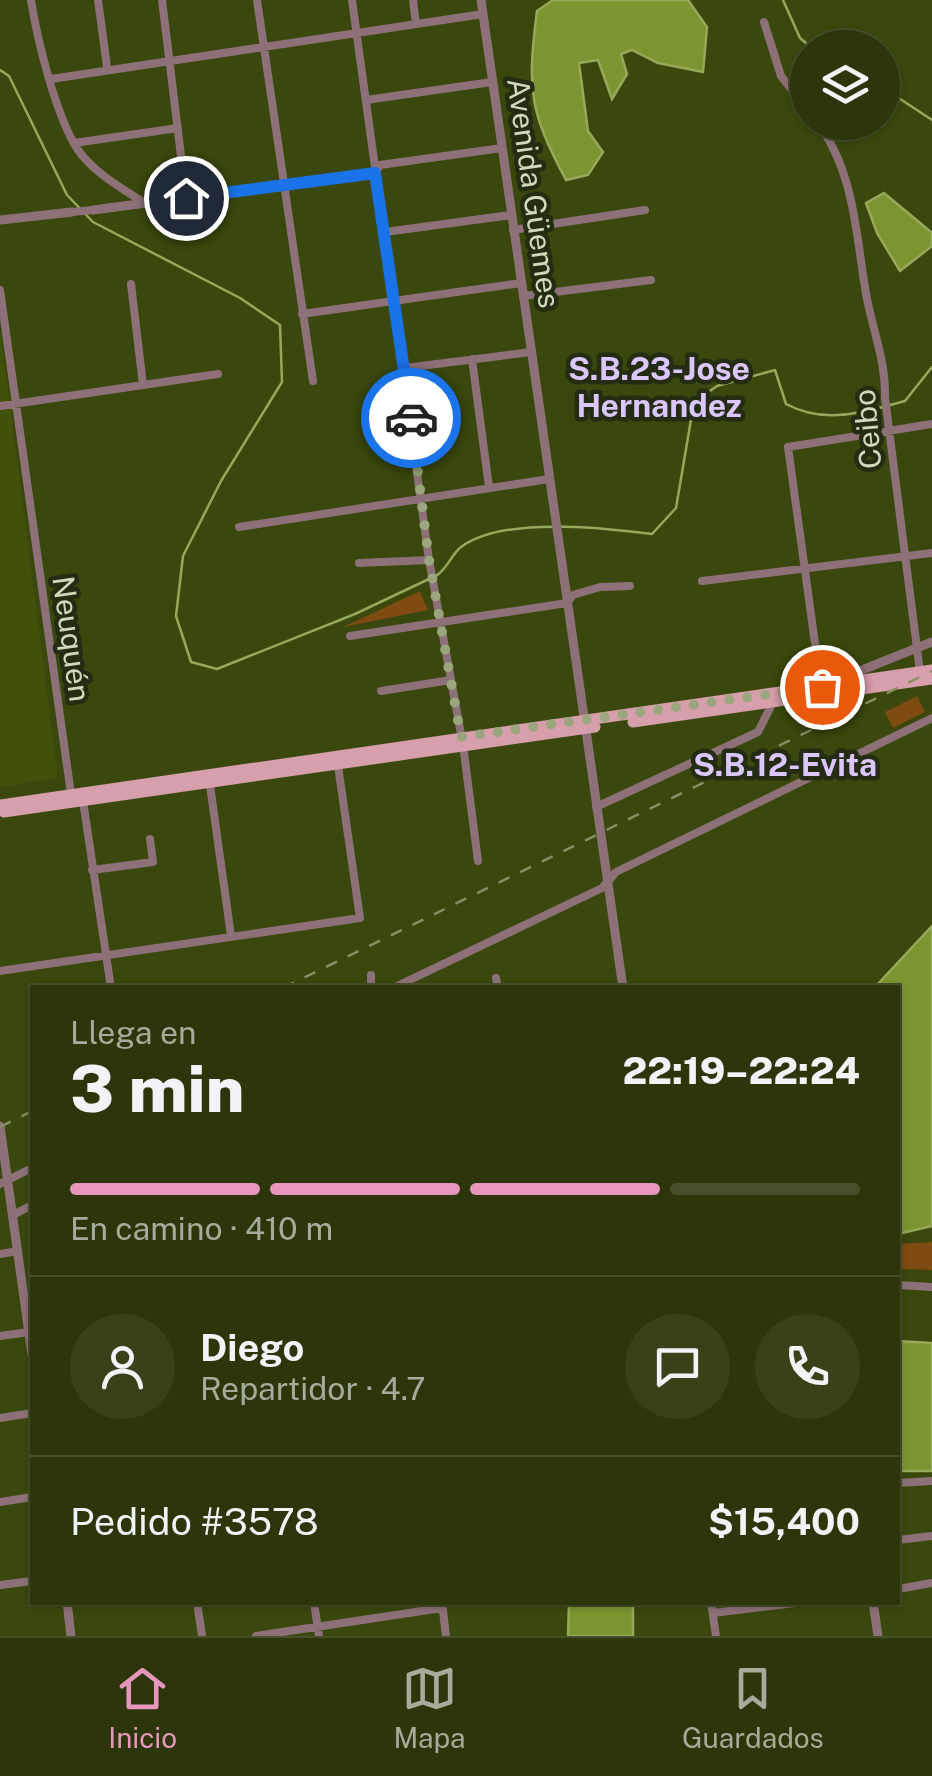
<!DOCTYPE html>
<html lang="es">
<meta charset="utf-8">
<style>
:root{--surface:#2c360a;--page:#384118;--text:#f1f3f6;--muted:#a6ab9c;--line:#48502b;--accent:#e797bd}
body{margin:0;font-family:"Public Sans",sans-serif;background:var(--page);color:var(--text);height:100vh;display:flex;flex-direction:column;font-size:38px;white-space:nowrap}
*{box-sizing:border-box;margin:0}
p{font-size:32px;color:var(--muted)}
.icon{flex:none;width:55px;height:55px;fill:none;stroke:currentColor;stroke-width:2;stroke-linecap:round;stroke-linejoin:round}
.map{position:relative;flex:1;overflow:hidden}
.drawer{position:absolute;left:30px;top:985px;width:870px;height:620px;display:flex;flex-direction:column;background:var(--surface);border-radius:0px;box-shadow:0 2px 8px #0004,0 0 0 2px var(--line)}
.drawer>*{flex:none}
.controls{position:absolute;left:790px;top:30px;display:grid;gap:20px}
.controls a{display:grid;place-items:center;width:110px;height:110px;border-radius:50%;background:var(--surface);box-shadow:0 2px 8px #0004,0 0 0 2px var(--line);font-size:50px}
.pin{position:absolute;display:grid;place-items:center;width:85px;height:85px;color:#fff;margin:-42px;border:5px solid #fff;border-radius:50%;box-shadow:0 2px 10px #0007}
.courier{position:absolute;display:grid;place-items:center;width:100px;height:100px;margin:-50px;border:8px solid #1a73e8;border-radius:50%;background:#fff;color:#222;box-shadow:0 2px 12px #0007}
.summary em{font-style:normal;font-weight:800}
.summary div{display:flex;flex-direction:column-reverse}
.summary{display:flex;align-items:center;justify-content:space-between;height:170px;padding:0 40px}
h1{font-size:65px;font-weight:800;line-height:75px}
.bar{display:grid;grid-template-columns:repeat(4,1fr);gap:15px 10px;align-content:center;height:120px;padding:0 40px}
.bar i{height:12px;border-radius:8px;background:var(--line)}
.bar .current{background:var(--accent)}
.bar p{grid-column:span 4}
.line{display:flex;align-items:center;gap:25px;padding:0 40px;border-top:2px solid var(--line)}
.line div{flex:1}
.round{display:grid;place-items:center;flex:none;width:105px;height:105px;border-radius:52px;background:var(--page)}
.tabs{display:flex;justify-content:space-around;align-items:center;height:140px;border-top:2px solid var(--line);background:var(--surface);font-size:28px;color:var(--muted)}
.tabs a{display:grid;justify-items:center;gap:5px}
.tabs .current{color:var(--accent)}
.map>svg:first-child{display:block}
.built{fill:#41510a}
.green{fill:#7e4b12}
.water{fill:#7c9531;stroke:#95a95a;stroke-width:2.5}
.lines{fill:none;stroke-linecap:round;stroke-linejoin:round}
.stream{stroke:#95a95a;stroke-width:2.5}
.minor{stroke:#8e7178;stroke-width:8}
.tertiary{stroke:#8e7178;stroke-width:9}
.primary{stroke:#d79eac;stroke-width:11}
.rail{stroke:#859165;stroke-width:2.5;stroke-dasharray:12 12;stroke-linecap:butt}
.done{stroke:#9ba67e;stroke-width:10;stroke-dasharray:0 18}
.route{stroke:#1a73e8;stroke-width:12}
.labels{text-anchor:middle;stroke-width:9;stroke-linejoin:round;paint-order:stroke}
.street-label{font-size:30px;fill:#cfd9bb;stroke:#252c14}
.neighbourhood-label{font-size:32px;font-weight:bold;fill:#dcc6ff;stroke:#252c14}
</style>
<div class="map">
<svg width="932" height="1636" viewBox="0 0 932 1636">
<rect width="100%" height="100%" fill="#3a480d"/>
<path class="built" d="M 0,327 L 58,778 L 0,787 Z"/>
<path class="green" d="M 420,591 L 428,610 L 343,627 Z
M 917,696 L 925,712 L 893,728 L 885,712 Z
M 932,1242 L 932,1270 L 898,1269 L 898,1244 Z"/>
<path class="water" d="M 553,0 L 688,0 L 707,27 L 703,72 L 658,63 L 632,50 L 621,54 L 627,74 L 612,99 L 598,60 L 579,63 L 588,131 L 603,152 L 588,175 L 566,180 C 529,111 527,88 537,11 Z
M 884,193 L 932,233 L 932,246 L 900,271 L 877,233 L 866,203 Z
M 932,926 L 932,1226 L 898,1234 L 898,988 L 875,987 Z
M 898,1341 L 932,1343 L 932,1471 L 898,1471 Z
M 569,1603 L 633,1603 L 633,1636 L 568,1636 Z"/>
<g class="lines">
<path class="stream" d="M 783,0 L 800,38 L 812,48
M 0,70 L 9,76 L 67,195 L 93,222 L 240,298 L 280,325 L 282,382 L 221,481 L 183,556 L 176,616 L 191,662 L 217,669 L 355,614 L 429,579
M 882,87 L 932,120
M 890,405 L 905,401 L 932,367
M 436,576 C 448,568 451,555 461,547 C 503,516 603,528 652,534 L 676,508 L 694,402 L 717,386 L 775,370 L 786,404 C 818,421 848,416 883,407"/>
<path class="minor" d="M 31,0 C 37,39 56,117 78,150 C 94,173 123,189 146,204
M 98,0 L 107,67
M 162,0 L 186,197
M 257,0 L 313,381
M 352,0 L 429,560 L 463,745 L 478,861
M 413,0 L 416,24
M 764,22 L 781,76 L 808,111
M 51,79 L 483,14
M 366,100 L 492,82
M 817,122 C 856,173 856,240 867,299 C 874,334 886,363 885,398 L 920,672
M 74,143 L 178,128
M 376,172 L 380,165 L 502,148
M 72,212 L 93,210
M 513,230 L 645,210
M 385,232 L 511,215
M 131,284 L 143,385
M 0,290 L 71,794 L 83,801 L 111,988
M 523,296 L 651,280
M 302,314 L 521,283
M 472,359 L 489,487
M 405,368 L 531,352
M 0,406 L 218,374
M 239,527 L 549,479
M 359,563 L 429,560
M 702,581 L 932,553
M 350,636 L 567,603 L 573,595 L 600,587 L 630,586
M 821,687 L 788,447 L 932,424
M 381,691 L 451,680
M 209,778 L 231,936
M 596,807 L 758,732 L 773,702
M 92,870 L 153,862 L 150,839
M 0,971 L 360,918 L 337,759
M 496,978 L 498,988
M 371,988 L 371,975
M 393,988 L 602,888 L 616,872 L 932,718
M 0,1184 L 32,1168
M 13,1215 L 32,1205
M 0,1254 L 18,1251
M 898,1285 L 932,1287
M 0,1336 L 29,1332
M 0,1418 L 32,1413
M 898,1483 L 932,1481
M 0,1502 L 32,1497
M 898,1540 L 932,1536
M 0,1585 L 32,1581
M 898,1589 L 932,1583
M 197,1602 L 202,1636
M 314,1602 L 319,1636
M 442,1602 L 446,1636
M 711,1602 L 716,1636
M 713,1613 L 804,1602
M 256,1636 L 442,1608"/>
<path class="tertiary" d="M 481,0 L 623,988
M 93,210 L 375,173
M 0,220 L 72,212
M 837,680 L 932,642
M 0,1126 L 32,1355
M 67,1602 L 71,1636
M 873,1602 L 878,1636"/>
<path class="primary" d="M 633,722 L 932,679
M 0,805 L 932,670
M 4,812 L 595,727"/>
<path class="rail" d="M 283,988 L 932,671
M 0,1127 L 32,1111"/>
</g>
<g class="lines">
<path class="done" d="M 411,418 L 429,560 L 461,737 L 822,687"/>
<path class="route" d="M 186,198 L 375,173 L 411,418"/>
</g>
<g class="labels">
<g class="street-label">
<text transform="translate(533 193) rotate(82)" y="10">Avenida Güemes</text>
<text transform="translate(868 429) rotate(-95)" y="10">Ceibo</text>
<text transform="translate(71 639) rotate(82)" y="10">Neuquén</text>
</g>
<g class="neighbourhood-label">
<text x="659" y="380">S.B.23-Jose<tspan x="659" dy="37">Hernandez</tspan></text>
<text x="785" y="776">S.B.12-Evita</text>
</g>
</g>
</svg>
<div class="controls">
<a><svg class="icon" aria-label="layers" viewBox="0 0 24 24"><path d="M12 4l9 5-9 5-9-5zM3 14l9 5 9-5"/></svg></a>
</div>
<div class="pin" style="left:822px;top:687px;background:#ea580c"><svg class="icon" aria-label="bag" viewBox="0 0 24 24"><path d="M5 8h14l-1 12H6zM9 8a3 3 0 0 1 6 0"/></svg></div>
<div class="pin" style="left:186px;top:198px;background:#1f2937"><svg class="icon" aria-label="home" viewBox="0 0 24 24"><path d="M3 11l9-7 9 7M6 9v11h12V9"/></svg></div>
<div class="courier" style="left:411px;top:418px"><svg class="icon" aria-label="car" viewBox="0 0 24 24"><path d="M5 17H2v-5l4-1 3-4h7l3 4 3 1v5h-3M9 17h6M6 11h13"/><circle cx="7" cy="17" r="2"/><circle cx="17" cy="17" r="2"/></svg></div>
<section class="drawer">
<div class="summary"><div><h1>3 min</h1><p>Llega en</p></div><em>22:19–22:24</em></div>
<div class="bar"><i class="current"></i><i class="current"></i><i class="current"></i><i></i><p>En camino · 410 m</p></div>
<div class="line" style="height:180px"><a class="round"><svg class="icon" aria-label="person" viewBox="0 0 24 24"><circle cx="12" cy="8" r="4"/><path d="M4 21q1-7 8-7t8 7"/></svg></a><div><b>Diego</b><p>Repartidor · 4.7</p></div><a class="round"><svg class="icon" aria-label="chat" viewBox="0 0 24 24"><path d="M4 5h16v11H9l-5 4z"/></svg></a><a class="round"><svg class="icon" aria-label="phone" viewBox="0 0 24 24"><path d="M5 4h4l2 5-3 2q2 4 5 5l2-3 5 2v4C11 20 4 13 5 4z"/></svg></a></div>
<div class="line" style="height:130px"><div>Pedido #3578</div><b>$15,400</b></div>
</section>
</div>
<nav class="tabs">
<a class="current"><svg class="icon" aria-label="home" viewBox="0 0 24 24"><path d="M3 11l9-7 9 7M6 9v11h12V9"/></svg>Inicio</a>
<a><svg class="icon" aria-label="map" viewBox="0 0 24 24"><path d="M3 6l6-2 6 2 6-2v14l-6 2-6-2-6 2zM9 4v14M15 6v14"/></svg>Mapa</a>
<a><svg class="icon" aria-label="saved" viewBox="0 0 24 24"><path d="M7 4h10v16l-5-4-5 4z"/></svg>Guardados</a>
</nav>
